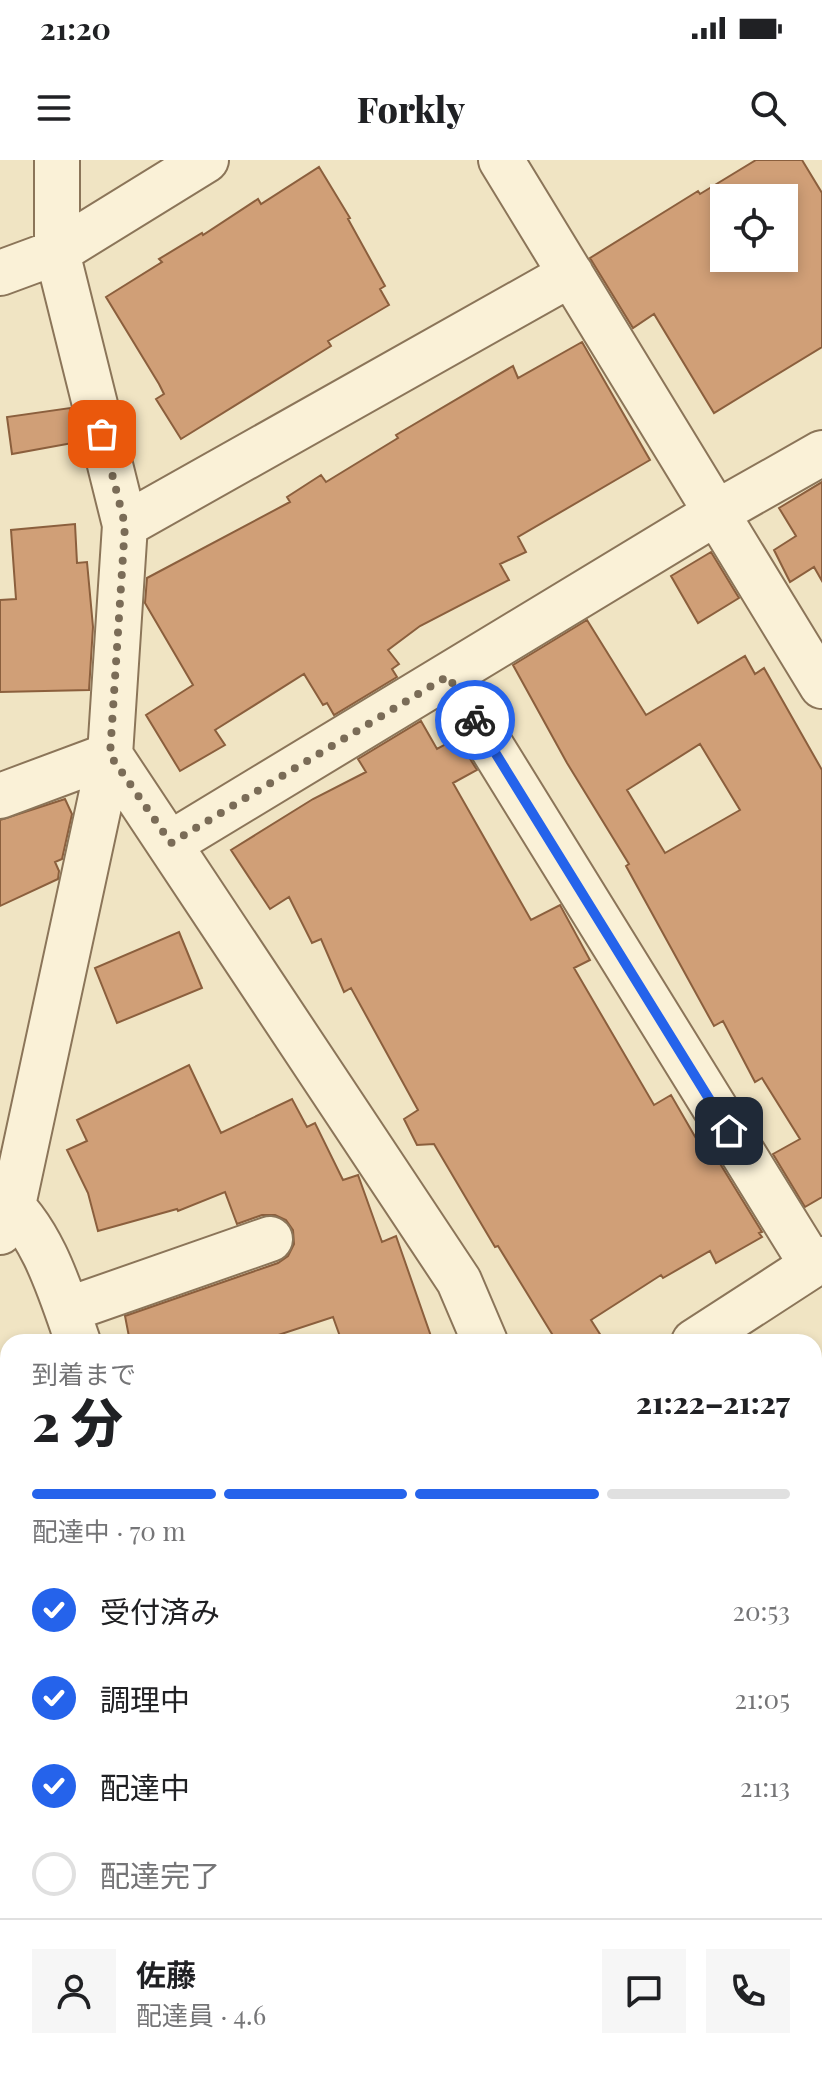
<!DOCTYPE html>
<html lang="ja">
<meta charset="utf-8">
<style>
:root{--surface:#fff;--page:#f6f6f6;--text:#202124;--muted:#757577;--line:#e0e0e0;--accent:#2563eb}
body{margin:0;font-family:"Playfair Display","Noto Sans JP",serif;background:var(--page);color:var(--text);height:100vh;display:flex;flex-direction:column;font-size:30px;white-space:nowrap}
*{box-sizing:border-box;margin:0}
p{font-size:26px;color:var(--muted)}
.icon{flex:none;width:44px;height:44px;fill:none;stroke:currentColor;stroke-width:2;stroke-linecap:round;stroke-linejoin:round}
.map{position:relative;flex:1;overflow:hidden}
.drawer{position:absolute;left:0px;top:1174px;width:822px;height:744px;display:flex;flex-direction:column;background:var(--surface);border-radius:24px 24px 0 0;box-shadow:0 4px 12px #0003}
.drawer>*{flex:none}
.tools{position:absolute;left:710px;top:24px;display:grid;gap:16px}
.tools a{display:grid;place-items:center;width:88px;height:88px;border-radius:0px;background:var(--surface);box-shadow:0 4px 12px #0003;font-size:40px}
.pin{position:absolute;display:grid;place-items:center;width:68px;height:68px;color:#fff;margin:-34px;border-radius:16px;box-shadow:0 4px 12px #0006}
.courier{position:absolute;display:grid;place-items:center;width:80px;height:80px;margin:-40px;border:6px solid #2563eb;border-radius:50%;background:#fff;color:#222;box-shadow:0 2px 10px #0007}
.overview em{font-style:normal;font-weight:800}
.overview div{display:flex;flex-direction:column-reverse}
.overview{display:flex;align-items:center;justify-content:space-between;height:136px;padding:0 32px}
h1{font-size:52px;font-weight:800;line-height:60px}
.bar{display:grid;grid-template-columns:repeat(4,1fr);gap:12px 8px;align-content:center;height:96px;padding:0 32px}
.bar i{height:10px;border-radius:6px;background:var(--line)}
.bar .selected{background:var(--accent)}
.bar p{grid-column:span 4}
.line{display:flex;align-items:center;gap:20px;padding:0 32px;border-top:2px solid var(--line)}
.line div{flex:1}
.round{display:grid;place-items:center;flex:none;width:84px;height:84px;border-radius:0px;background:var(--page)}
ol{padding:0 32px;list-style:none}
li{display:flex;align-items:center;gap:24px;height:88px}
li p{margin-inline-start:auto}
li .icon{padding:8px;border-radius:50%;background:var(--accent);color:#fff;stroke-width:4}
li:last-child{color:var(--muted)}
li i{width:44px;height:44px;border:4px solid var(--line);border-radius:50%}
.status{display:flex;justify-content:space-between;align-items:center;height:56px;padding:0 40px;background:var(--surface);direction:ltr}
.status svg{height:22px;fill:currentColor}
header{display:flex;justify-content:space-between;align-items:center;height:104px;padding:0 32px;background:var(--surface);font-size:36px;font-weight:800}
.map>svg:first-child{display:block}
.building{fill:#d09f77;stroke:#8b5f3d;stroke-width:2;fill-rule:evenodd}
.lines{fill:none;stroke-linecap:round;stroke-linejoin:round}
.minor-casing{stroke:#8b7559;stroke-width:48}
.minor{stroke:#faf1d7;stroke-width:44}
.done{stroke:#7a6c57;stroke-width:8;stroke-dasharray:0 14.4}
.route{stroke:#2563eb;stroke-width:10}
</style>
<div class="status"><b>21:20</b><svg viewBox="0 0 49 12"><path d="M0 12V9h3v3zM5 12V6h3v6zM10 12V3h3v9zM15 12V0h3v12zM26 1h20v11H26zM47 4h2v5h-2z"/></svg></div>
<header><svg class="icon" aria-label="menu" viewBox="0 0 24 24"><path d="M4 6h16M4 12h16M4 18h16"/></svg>Forkly<svg class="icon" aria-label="search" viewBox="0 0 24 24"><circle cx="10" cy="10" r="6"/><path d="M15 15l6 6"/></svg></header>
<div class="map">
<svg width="822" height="1918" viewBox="0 0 822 1918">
<rect width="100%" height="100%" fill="#f0e4c3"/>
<path class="building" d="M 756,0 L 802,0 L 822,33 L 822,187 L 714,253 L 654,154 L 633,168 L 590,98 L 698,31 L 700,34 ZM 724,38 L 784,38 L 784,98 L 724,98 Z
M 319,7 L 350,58 L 348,59 L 385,126 L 380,129 L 389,145 L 328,181 L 331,186 L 181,279 L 156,239 L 164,234 L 159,224 L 106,137 L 162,102 L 159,99 L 202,73 L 203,75 L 258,39 L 261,44 Z
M 582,182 L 650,300 L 518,377 L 526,392 L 500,404 L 509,420 L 420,466 L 388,490 L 399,504 L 392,509 L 397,517 L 334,555 L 327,543 L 323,545 L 304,514 L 215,570 L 225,585 L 180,611 L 146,555 L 193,525 L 145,443 L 147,418 L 290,342 L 287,337 L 321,315 L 326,322 L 398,278 L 396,275 L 513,206 L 518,218 Z
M 70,248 L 78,282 L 12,294 L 7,257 Z
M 822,322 L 822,421 L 814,407 L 790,422 L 774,390 L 796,376 L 779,348 Z
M 75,364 L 77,403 L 87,402 L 93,467 L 89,530 L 0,532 L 0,440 L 16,439 L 11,370 Z
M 711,392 L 739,438 L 698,463 L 671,416 Z
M 587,460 L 646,555 L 745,496 L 755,514 L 764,508 L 822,610 L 822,1037 L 805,1047 L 773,994 L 800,979 L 762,918 L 755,922 L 723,861 L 714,866 L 626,706 L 629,704 L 567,603 L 513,505 ZM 700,584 L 740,650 L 665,693 L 627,630 Z
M 421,561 L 437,589 L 457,578 L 477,610 L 453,623 L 531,760 L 560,745 L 590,800 L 574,808 L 654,945 L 671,935 L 697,980 L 703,976 L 762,1072 L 759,1073 L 762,1077 L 716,1103 L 710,1091 L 663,1118 L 661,1115 L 591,1160 L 605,1182 L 557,1182 L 498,1086 L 495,1087 L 434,984 L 417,985 L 404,959 L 418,950 L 351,828 L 344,832 L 321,779 L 312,783 L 289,737 L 270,749 L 231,690 L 313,639 L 366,612 L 358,599 Z
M 65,639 L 72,654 L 62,699 L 55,702 L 59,711 L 58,719 L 0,746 L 0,660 Z
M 179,772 L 202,828 L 117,863 L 95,808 Z
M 189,905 L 221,973 L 292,939 L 307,967 L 315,963 L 343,1020 L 358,1015 L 382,1082 L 396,1076 L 433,1182 L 342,1182 L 333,1157 L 257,1182 L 130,1182 L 125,1156 L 278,1103 L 288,1096 L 294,1084 L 293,1070 L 286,1060 L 275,1055 L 262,1055 L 237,1064 L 225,1032 L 178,1051 L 177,1049 L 98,1071 L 88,1033 L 67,990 L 87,981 L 77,960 Z"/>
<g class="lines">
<g class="minor-casing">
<path id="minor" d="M 501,0 L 822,526
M 0,113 L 57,92 L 206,0
M 125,365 L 571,114
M 448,516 L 812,1105
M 110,595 L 459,1121 L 485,1182
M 0,636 L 110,595
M 171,683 L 716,353 L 822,293
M 0,1035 C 42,1068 61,1133 78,1182
M 0,1072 L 13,1045 L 110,595 L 125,365 L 57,92 L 57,0
M 67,1150 L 270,1079
M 694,1182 L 822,1099
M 814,1354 L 822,1365
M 814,1741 L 822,1734
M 412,1910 L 424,1918
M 622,1918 L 644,1910"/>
</g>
<use href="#minor" class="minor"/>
</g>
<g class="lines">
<path class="done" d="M 102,274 L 125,365 L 110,595 L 171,683 L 448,516 L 475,560"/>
<path class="route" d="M 475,560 L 729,971"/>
</g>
</svg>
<div class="tools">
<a><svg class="icon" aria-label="locate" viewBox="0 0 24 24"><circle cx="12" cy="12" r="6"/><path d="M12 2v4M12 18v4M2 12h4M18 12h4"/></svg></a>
</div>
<div class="pin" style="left:102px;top:274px;background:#ea580c"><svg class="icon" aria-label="bag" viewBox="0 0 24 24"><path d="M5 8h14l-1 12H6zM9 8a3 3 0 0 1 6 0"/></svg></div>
<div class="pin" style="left:729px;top:971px;background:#1f2937"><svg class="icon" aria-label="home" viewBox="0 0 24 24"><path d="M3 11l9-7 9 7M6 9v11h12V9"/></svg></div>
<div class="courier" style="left:475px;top:560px"><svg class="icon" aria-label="bike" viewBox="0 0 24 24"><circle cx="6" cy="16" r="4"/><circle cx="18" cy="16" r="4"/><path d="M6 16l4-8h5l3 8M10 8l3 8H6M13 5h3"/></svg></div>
<section class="drawer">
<div class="overview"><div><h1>2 分</h1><p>到着まで</p></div><em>21:22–21:27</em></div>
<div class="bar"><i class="selected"></i><i class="selected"></i><i class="selected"></i><i></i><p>配達中 · 70 m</p></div>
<ol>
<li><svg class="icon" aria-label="check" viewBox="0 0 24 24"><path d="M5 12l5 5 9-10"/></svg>受付済み<p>20:53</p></li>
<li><svg class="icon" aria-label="check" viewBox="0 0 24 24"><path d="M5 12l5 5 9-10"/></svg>調理中<p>21:05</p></li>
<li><svg class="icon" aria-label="check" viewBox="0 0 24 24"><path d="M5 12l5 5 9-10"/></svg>配達中<p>21:13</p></li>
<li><i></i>配達完了</li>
</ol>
<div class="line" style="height:144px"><a class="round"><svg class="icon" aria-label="person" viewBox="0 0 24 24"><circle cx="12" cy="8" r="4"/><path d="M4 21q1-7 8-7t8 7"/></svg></a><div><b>佐藤</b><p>配達員 · 4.6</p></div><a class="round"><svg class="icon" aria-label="chat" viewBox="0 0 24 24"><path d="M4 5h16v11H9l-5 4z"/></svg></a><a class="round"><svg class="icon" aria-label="phone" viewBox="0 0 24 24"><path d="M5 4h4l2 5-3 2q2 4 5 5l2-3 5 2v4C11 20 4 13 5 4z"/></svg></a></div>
</section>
</div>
